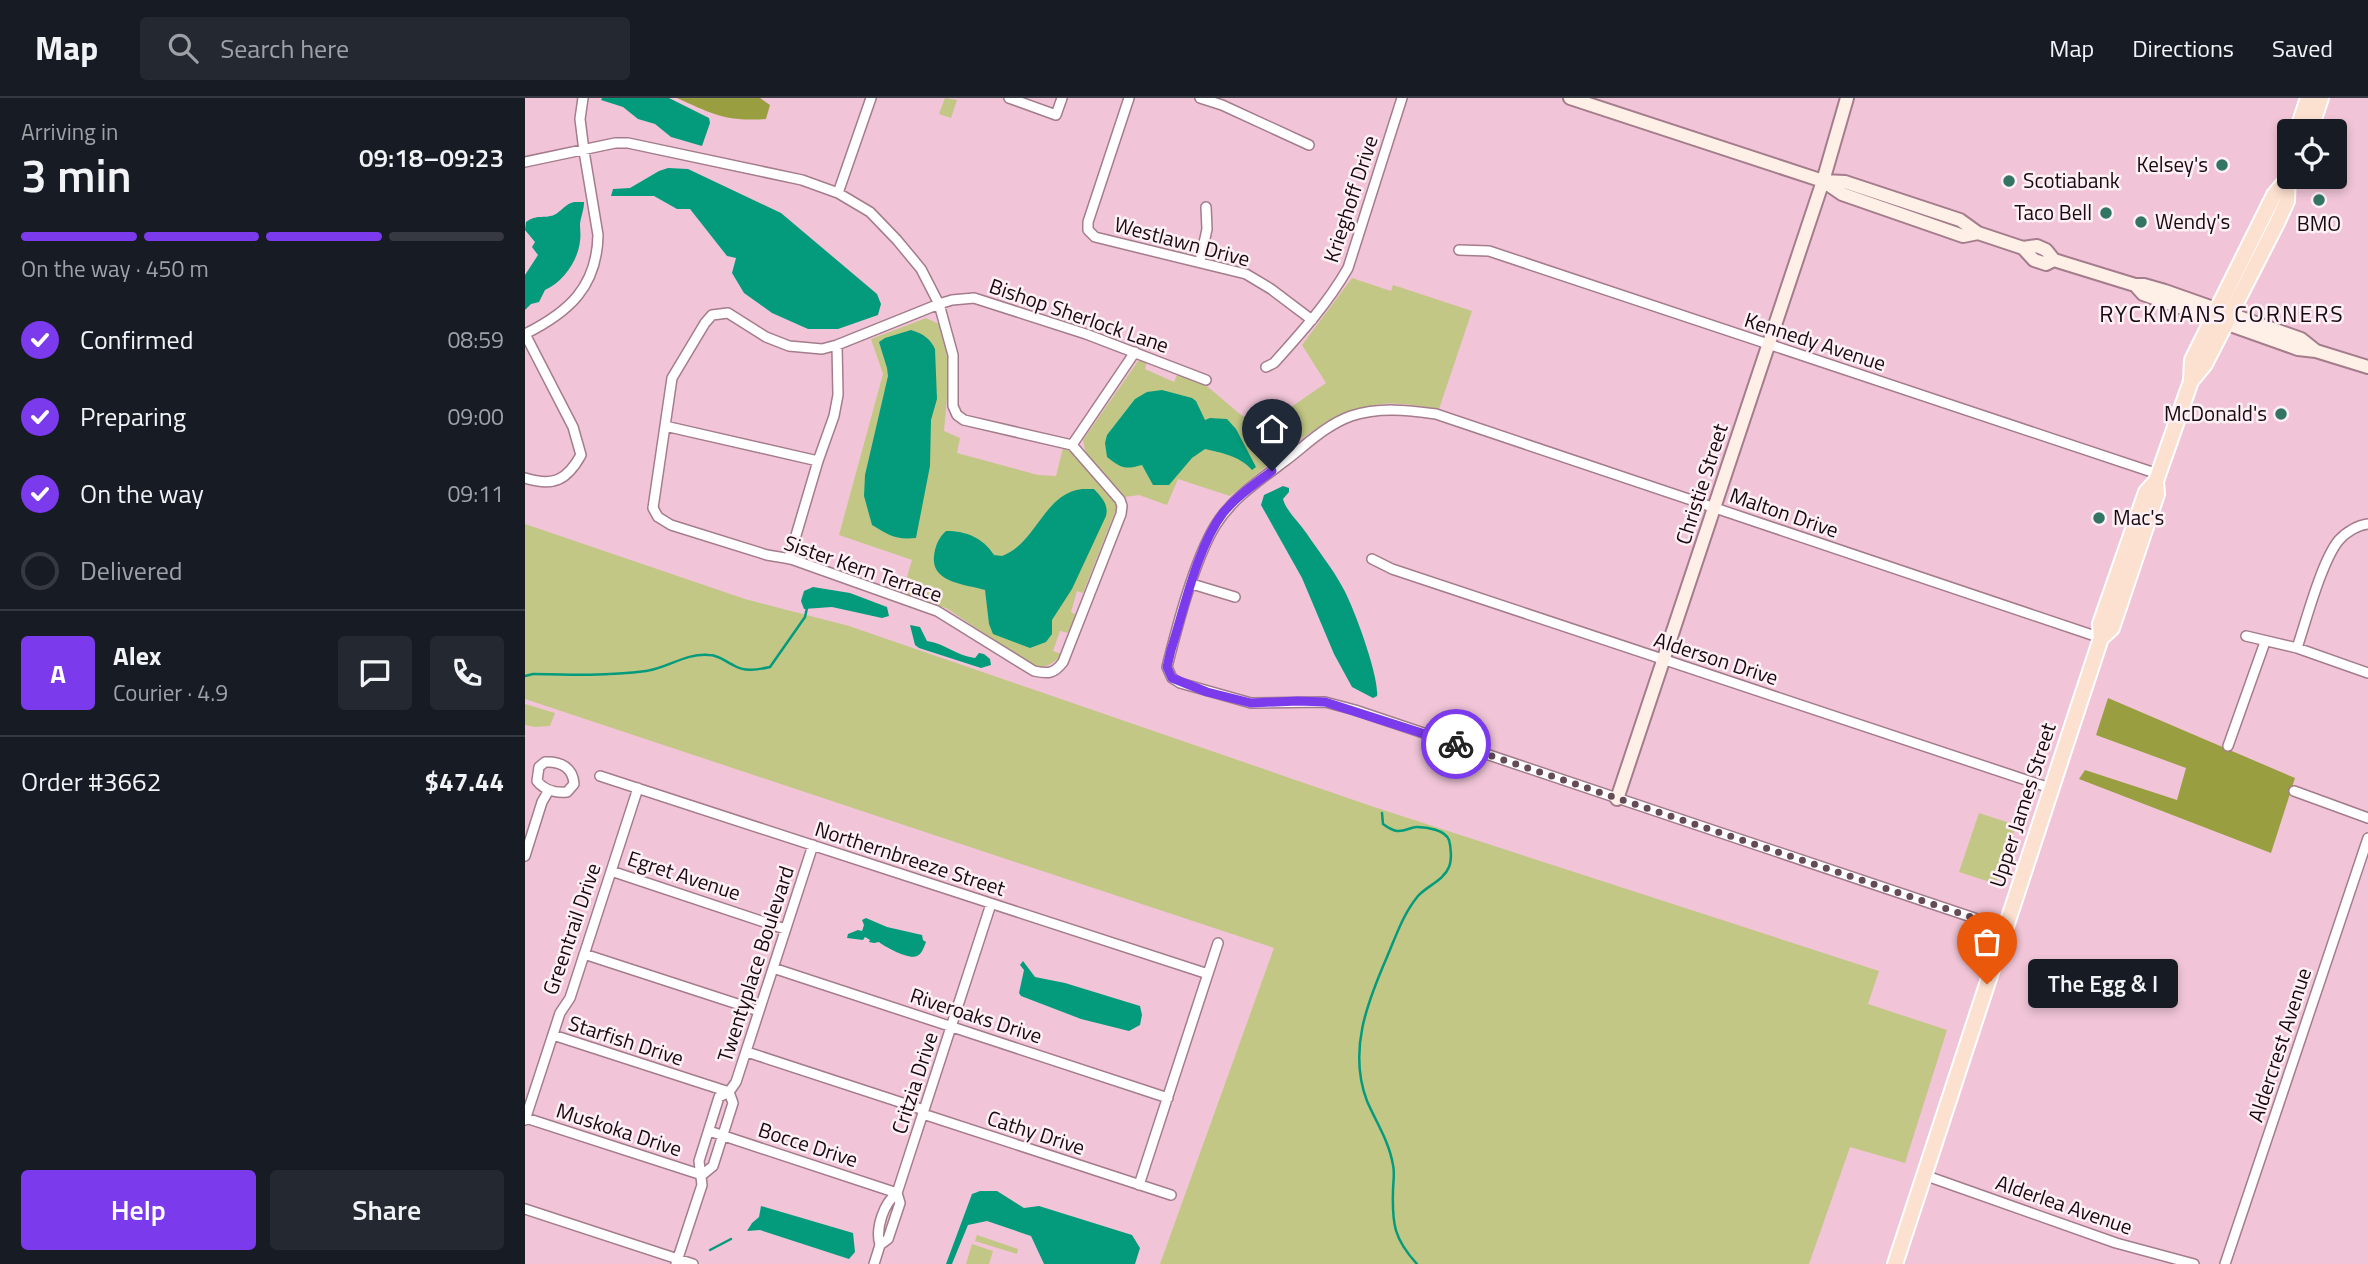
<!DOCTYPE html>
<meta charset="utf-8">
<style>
:root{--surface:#171b24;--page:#242831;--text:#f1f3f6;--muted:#9ea1a6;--line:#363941;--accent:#7c3aed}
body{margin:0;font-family:"Titillium Web",sans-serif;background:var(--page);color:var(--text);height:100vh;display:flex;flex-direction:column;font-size:26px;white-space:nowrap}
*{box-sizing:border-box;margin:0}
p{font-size:23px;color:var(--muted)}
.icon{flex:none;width:38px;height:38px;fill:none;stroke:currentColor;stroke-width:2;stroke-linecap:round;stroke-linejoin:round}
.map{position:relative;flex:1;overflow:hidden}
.panel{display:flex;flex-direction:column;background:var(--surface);width:525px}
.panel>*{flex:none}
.controls{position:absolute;left:1752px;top:21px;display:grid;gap:14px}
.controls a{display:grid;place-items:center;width:70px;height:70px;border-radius:7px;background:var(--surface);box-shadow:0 4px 10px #0003;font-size:35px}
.pin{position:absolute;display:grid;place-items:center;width:60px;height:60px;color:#fff;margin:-72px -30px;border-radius:50% 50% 50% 0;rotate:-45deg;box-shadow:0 0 7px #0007}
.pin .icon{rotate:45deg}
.courier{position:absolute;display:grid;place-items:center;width:70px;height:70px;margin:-35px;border:5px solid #7c3aed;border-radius:50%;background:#fff;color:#222;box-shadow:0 2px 9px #0007}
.bubble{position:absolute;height:49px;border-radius:7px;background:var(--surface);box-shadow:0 4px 10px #0003;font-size:23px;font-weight:600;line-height:49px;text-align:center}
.overview em{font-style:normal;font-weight:600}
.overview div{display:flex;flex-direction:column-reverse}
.overview{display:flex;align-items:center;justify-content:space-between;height:119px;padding:0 21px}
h1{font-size:46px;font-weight:600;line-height:52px}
.bar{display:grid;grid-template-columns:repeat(4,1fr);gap:10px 7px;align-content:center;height:84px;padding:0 21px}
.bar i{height:9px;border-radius:5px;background:var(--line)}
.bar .active{background:var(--accent)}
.bar p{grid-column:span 4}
.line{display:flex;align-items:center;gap:18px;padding:0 21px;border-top:2px solid var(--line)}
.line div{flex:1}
.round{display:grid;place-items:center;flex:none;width:74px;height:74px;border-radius:7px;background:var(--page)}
ol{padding:0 21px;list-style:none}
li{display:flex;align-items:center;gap:21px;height:77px}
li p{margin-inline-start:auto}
li .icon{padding:7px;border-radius:50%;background:var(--accent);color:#fff;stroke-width:4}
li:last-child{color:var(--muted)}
li i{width:38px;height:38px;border:4px solid var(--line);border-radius:50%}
.action{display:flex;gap:14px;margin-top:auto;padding:14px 21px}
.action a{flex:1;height:80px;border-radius:7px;background:var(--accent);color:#fff;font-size:28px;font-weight:600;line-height:80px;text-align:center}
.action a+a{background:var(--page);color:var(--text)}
header{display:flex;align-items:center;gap:42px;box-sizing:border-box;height:98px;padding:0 35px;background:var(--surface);border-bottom:2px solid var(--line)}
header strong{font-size:33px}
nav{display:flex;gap:38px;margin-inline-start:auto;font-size:24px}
.search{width:490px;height:63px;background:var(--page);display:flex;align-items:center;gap:18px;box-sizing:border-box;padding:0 24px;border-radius:7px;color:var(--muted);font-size:26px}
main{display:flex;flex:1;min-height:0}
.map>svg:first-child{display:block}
.green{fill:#c2c786}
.forest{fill:#999f40}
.water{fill:#049b7d}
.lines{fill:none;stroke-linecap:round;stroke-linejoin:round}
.stream{stroke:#049b7d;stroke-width:2.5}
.street-casing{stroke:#a47c8c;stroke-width:12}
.secondary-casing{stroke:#a47c8c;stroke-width:16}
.primary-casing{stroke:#fff;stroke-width:18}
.street{stroke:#fff;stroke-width:9}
.secondary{stroke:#feefe7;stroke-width:12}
.primary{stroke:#fce0d0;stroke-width:14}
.done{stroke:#644b56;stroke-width:7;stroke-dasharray:0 12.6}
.route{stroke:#7c3aed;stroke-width:9}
.poi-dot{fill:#347462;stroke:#fef0f5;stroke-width:2.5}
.labels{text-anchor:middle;stroke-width:5;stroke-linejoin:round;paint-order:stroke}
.poi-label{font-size:21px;fill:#180a10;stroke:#fef0f5;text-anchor:end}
.street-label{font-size:21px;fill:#180a10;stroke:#fef0f5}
.neighbourhood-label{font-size:23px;letter-spacing:2px;fill:#180a10;stroke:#fef0f5}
</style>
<header>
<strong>Map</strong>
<div class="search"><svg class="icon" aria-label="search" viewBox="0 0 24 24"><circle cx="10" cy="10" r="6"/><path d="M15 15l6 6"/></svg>Search here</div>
<nav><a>Map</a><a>Directions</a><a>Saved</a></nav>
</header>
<main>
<section class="panel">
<div class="overview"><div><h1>3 min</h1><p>Arriving in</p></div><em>09:18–09:23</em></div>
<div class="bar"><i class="active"></i><i class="active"></i><i class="active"></i><i></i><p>On the way · 450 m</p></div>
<ol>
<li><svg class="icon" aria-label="check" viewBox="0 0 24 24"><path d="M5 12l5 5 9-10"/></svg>Confirmed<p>08:59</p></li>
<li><svg class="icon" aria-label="check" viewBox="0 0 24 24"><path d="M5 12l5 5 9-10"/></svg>Preparing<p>09:00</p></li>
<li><svg class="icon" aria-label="check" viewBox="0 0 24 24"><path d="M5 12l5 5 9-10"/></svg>On the way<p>09:11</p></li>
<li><i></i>Delivered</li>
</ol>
<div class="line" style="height:126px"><b class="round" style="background:var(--accent);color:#fff">A</b><div><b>Alex</b><p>Courier · 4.9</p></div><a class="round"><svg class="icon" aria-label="chat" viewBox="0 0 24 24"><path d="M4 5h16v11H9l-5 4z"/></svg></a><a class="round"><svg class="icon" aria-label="phone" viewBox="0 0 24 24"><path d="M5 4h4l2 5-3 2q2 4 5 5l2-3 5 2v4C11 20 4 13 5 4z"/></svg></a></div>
<div class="line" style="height:91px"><div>Order #3662</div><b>$47.44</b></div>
<div class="action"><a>Help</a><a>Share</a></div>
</section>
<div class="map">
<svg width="1843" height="1166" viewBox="0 0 1843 1166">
<rect width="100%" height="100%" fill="#f1c5d7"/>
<path class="green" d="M 420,0 L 432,2 L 426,20 L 414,16 Z
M 827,180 L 866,193 L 868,187 L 947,213 L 914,311 C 893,308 871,303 850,307 C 793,317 749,364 705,398 L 653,381 L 642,407 L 614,397 L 600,399 L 561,356 L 558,342 L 613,263 L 622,263 L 620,271 L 649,284 L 653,275 L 683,289 L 716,317 L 740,327 L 801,285 L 777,247 Z
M 401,220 L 414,226 C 428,260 422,297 419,333 L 435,340 L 432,355 L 513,377 L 531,378 L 538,350 L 546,353 L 589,399 L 592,409 L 558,495 L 552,493 L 546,514 L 551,517 L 543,535 L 535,533 L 528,553 L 537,556 C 528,566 523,569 510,569 L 421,510 L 377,496 L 387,462 L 314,437 L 358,276 L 346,241 Z
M 0,426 L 220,501 L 324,528 L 849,709 L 1354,873 L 1343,906 L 1422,932 L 1380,1065 L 1325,1049 L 1284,1166 L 635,1166 L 749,850 L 0,601 Z
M 0,606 L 30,615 L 25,628 L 10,629 L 0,627 Z
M 1454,715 L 1491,727 L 1471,786 L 1434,774 Z
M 452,1137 L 493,1151 L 492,1156 L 450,1143 Z
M 447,1146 L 468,1153 L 464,1166 L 441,1166 Z"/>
<path class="forest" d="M 152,0 L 235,0 L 245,7 L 241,21 C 202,24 187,16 152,0 Z
M 1583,600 L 1770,680 L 1746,755 L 1554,681 L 1560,672 L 1652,702 L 1661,670 L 1571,637 Z"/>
<path class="water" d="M 77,0 L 144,0 L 184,20 L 185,25 L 177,48 L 146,39 L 130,26 L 113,21 L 98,9 L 76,2 Z
M 143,70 L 163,71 L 256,115 L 352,196 L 356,206 L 353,217 L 313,231 L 283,231 L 247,215 L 219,195 L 207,175 L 211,160 L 202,158 L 165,111 L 152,111 L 129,98 L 86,98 L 88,91 L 105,90 L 134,73 Z
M 49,104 L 59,104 C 59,112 56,118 55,126 C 55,132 56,137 55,143 C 53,163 38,184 20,192 L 14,204 L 6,206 L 0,212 L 0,177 L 13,157 L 7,149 L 10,144 L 0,132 L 1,124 C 12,116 18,121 29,117 C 37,113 40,106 49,104 Z
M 386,232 C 398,236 405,240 410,251 L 412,301 L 406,322 L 405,368 L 391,440 C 370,442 364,437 347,427 L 339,398 L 340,377 L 363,278 L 362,270 L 354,244 L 360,240 Z
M 637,292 L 667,300 L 671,303 L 680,322 L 685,320 L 702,321 L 711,331 L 731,369 L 727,372 C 715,358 697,355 680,351 L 667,360 L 644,387 L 628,387 L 617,367 C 600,372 596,370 582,359 L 580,345 L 582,337 L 610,301 L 622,294 Z
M 758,388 L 764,390 L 764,394 L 758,401 C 761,413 775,425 782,436 C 794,454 808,471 818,490 C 828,507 855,580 852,598 L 848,600 L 827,589 L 809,556 L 777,480 L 736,407 L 739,397 Z
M 557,391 L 569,391 C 576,399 584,406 581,418 L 547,491 L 527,522 L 527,536 L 521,544 L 505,550 L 468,536 L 464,526 L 460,492 C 440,486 406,485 409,458 C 410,448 414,439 421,433 C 442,433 458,440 469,457 L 477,458 C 512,445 518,396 557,391 Z
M 288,489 L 325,495 L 362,509 L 364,518 L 357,520 L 307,509 L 279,511 L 276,503 L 279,493 Z
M 385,527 L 395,529 L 402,543 C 422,546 429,557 450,560 L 454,555 L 459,556 L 465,561 L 466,567 L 456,570 L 394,550 L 390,547 Z
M 341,820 L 362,829 L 397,837 L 398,842 L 401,844 C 399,849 397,856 392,858 C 384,862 360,849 354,844 L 349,845 L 344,844 L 345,842 L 340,839 L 338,842 L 322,840 L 323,836 L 333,832 L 337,833 L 339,827 L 337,822 Z
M 498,863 L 510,879 L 540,885 L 615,908 L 617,917 L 615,927 L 604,933 L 556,921 L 496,898 L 494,895 L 499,872 L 495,867 Z
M 455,1093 L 472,1093 L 499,1110 L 514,1108 L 607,1137 L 615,1150 L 610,1166 L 519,1166 L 506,1138 L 462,1123 L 443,1127 L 427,1166 L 421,1166 L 447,1096 Z
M 236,1108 L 328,1135 L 330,1154 L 324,1161 L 235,1132 L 222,1133 L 227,1125 L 234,1119 Z"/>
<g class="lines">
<path class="stream" d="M 0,578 L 8,576 C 46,577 83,578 121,573 C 143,570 160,555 184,557 C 194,557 199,563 208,567 C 219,574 232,572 245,569 L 280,519 L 282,510
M 857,715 L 858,726 C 862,729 866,732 872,733 C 880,734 885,729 892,729 C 902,729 920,732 924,742 C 926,749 927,762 924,769 C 919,782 902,788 893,798 C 878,816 871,838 862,859 C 842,905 823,953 842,1003 C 851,1024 864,1043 868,1067 C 870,1075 868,1085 868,1093 C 867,1126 869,1141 892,1166
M 185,1152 L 206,1141"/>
<g class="street-casing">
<path id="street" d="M 484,0 L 531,17 L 537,0
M 604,0 L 563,124 L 563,132 L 570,139 L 721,176 L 746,191 L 787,222
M 675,0 L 697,7 L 784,47
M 0,64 L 90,45 L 103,45 L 277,82 L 313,95 L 345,114 L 372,142 L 396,171 L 414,206 L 428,257 L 428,308 L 432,317 L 439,322 L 547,347
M 313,95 L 346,0
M 934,152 L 964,153 L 1633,376
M 675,164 L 682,131 L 681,109
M 0,236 C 44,214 72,189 73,137 L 59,53 L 55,21 L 58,0
M 0,236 L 48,329 L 56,357 C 42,382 29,389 0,380
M 741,269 L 749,265 C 776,235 803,205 823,170 L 877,0
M 140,328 L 293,363
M 547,347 L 595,402 L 597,408 L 596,416 L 538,564 C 529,576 523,576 509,573 L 412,513 L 266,461 L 242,457 L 146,427 L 133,419 L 128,410 L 147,280 L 180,225 L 187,217 L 203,215 L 241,239 L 264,248 L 297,251 L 312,247 L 414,206 L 427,202 L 449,200 L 561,236 L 681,282
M 547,347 L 610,254
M 264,461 L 293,363 L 309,318 L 313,297 L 312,247
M 847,461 L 867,471 L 1525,690
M 667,486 L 710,499
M 1721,538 L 1772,550 L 1843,575
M 1772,550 C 1781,523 1797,462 1814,442 C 1821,434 1833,427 1843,426
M 1703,648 L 1740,544
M 20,664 C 36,663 48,670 49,686 L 42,694 C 30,695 20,693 12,683 L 14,669 Z
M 75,678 L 683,876
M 1769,693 L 1843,720
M 0,758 L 17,704 L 24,692
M 86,773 L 260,831
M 1479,830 L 830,612 L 800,604 L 726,605 L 655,585 L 647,580 L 642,569 C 652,529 669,463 690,428 C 707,400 735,382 760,363 C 781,347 801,327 826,318 C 854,309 882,312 911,316 L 1576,540
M 59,856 L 234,913
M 248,870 L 643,1000
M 28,937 L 204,994
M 222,954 L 399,1012
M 398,1016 L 646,1097
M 1,1020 L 177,1077
M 0,1022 L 35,915 L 45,900 L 113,690
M 184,1033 L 372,1095
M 177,1077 L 188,1068 L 208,1005 L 204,994
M 1399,1077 L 1591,1145 L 1669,1166
M 614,1087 L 693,845
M 0,1111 L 168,1166
M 355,1147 C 350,1130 359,1105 372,1095 L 466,806
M 151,1166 L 177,1087 L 174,1063 L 194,999 L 204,994 L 211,984 L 288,747
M 349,1166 L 355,1147 L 363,1141 L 375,1105 L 372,1095
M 1700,1166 L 1843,740"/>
</g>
<g class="secondary-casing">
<path id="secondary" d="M 1045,0 L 1298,83 L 1320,84 L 1435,122 L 1453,135 L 1498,150 L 1512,148 L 1521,152 L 1529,162 L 1610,187 L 1619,187 L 1640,193 L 1776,241 L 1791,253
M 1298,83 L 1317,96 L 1438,138 L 1453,135
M 1498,150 L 1509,162 L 1521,166 L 1529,162
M 1610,187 L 1618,196 L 1773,251 L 1791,253 L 1843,269
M 1092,701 L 1298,83 L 1322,0"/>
</g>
<g class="primary-casing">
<path id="primary" d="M 1772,33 L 1783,0
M 1785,33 L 1796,0
M 1666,283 L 1680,266 L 1752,125 L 1762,103 L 1763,79
M 1576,540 L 1587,530 L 1632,396 L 1631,383 L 1666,283 L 1667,262 L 1749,97 L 1763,80
M 1370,1166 L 1576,540 L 1575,526 L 1621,394 L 1631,383"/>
</g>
<use href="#street" class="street"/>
<use href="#secondary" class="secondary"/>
<use href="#primary" class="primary"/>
</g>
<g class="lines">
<path class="done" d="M 931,646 L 1479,830 L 1462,886"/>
<path class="route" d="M 747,373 C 730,386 712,398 698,415 C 672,449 659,512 646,552 L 642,569 L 647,580 L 682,594 L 726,605 L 773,603 L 800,604 L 931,646"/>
</g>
<g class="poi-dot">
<circle cx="1697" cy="67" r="7"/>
<circle cx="1484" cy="83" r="7"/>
<circle cx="1794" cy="102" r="7"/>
<circle cx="1581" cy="115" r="7"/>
<circle cx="1616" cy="124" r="7"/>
<circle cx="1756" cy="316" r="7"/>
<circle cx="1574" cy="420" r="7"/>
</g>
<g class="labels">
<g class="poi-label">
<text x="1683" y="74">Kelsey's</text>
<text x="1498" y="90" text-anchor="start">Scotiabank</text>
<text x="1567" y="122">Taco Bell</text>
<text x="1630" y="131" text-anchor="start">Wendy's</text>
<text x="1794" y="133" text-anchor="middle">BMO</text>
<text x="1742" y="323">McDonald's</text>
<text x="1588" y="427" text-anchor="start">Mac's</text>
</g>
<g class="street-label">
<text transform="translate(826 101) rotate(-72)" y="7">Krieghoff Drive</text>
<text transform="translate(657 144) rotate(15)" y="7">Westlawn Drive</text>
<text transform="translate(554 218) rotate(19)" y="7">Bishop Sherlock Lane</text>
<text transform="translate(1290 244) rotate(18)" y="7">Kennedy Avenue</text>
<text transform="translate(1177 386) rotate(-72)" y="7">Christie Street</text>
<text transform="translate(1259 415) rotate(19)" y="7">Malton Drive</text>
<text transform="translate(338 471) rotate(19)" y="7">Sister Kern Terrace</text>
<text transform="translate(1191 561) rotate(18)" y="7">Alderson Drive</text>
<text transform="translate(1498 707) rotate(-72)" y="7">Upper James Street</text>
<text transform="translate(385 761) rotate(18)" y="7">Northernbreeze Street</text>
<text transform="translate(159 778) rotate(18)" y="7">Egret Avenue</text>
<text transform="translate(47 831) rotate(-71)" y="7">Greentrail Drive</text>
<text transform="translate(231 866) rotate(-72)" y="7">Twentyplace Boulevard</text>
<text transform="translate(451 918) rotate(18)" y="7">Riveroaks Drive</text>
<text transform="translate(101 943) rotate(18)" y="7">Starfish Drive</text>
<text transform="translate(1755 947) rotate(-72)" y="7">Aldercrest Avenue</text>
<text transform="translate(390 985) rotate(-72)" y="7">Critzia Drive</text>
<text transform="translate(94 1032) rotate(18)" y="7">Muskoka Drive</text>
<text transform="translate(511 1035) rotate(18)" y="7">Cathy Drive</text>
<text transform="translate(283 1047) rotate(18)" y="7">Bocce Drive</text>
<text transform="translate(1539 1107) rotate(19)" y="7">Alderlea Avenue</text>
</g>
<g class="neighbourhood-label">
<text x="1697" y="224">RYCKMANS CORNERS</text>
</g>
</g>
</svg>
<div class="controls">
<a><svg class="icon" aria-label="locate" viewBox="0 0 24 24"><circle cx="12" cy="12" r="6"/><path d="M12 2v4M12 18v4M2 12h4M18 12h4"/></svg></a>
</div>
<div class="pin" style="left:1462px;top:886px;background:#ea580c"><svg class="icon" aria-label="bag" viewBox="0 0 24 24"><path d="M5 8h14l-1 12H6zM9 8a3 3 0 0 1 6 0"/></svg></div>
<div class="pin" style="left:747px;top:373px;background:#1f2937"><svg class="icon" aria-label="home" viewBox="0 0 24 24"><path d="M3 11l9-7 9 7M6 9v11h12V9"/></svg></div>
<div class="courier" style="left:931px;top:646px"><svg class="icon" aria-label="bike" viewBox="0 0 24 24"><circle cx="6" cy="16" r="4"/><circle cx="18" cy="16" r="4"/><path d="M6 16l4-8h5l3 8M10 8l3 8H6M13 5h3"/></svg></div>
<div class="bubble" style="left:1503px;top:861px;width:150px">The Egg &amp; I</div>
</div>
</main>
